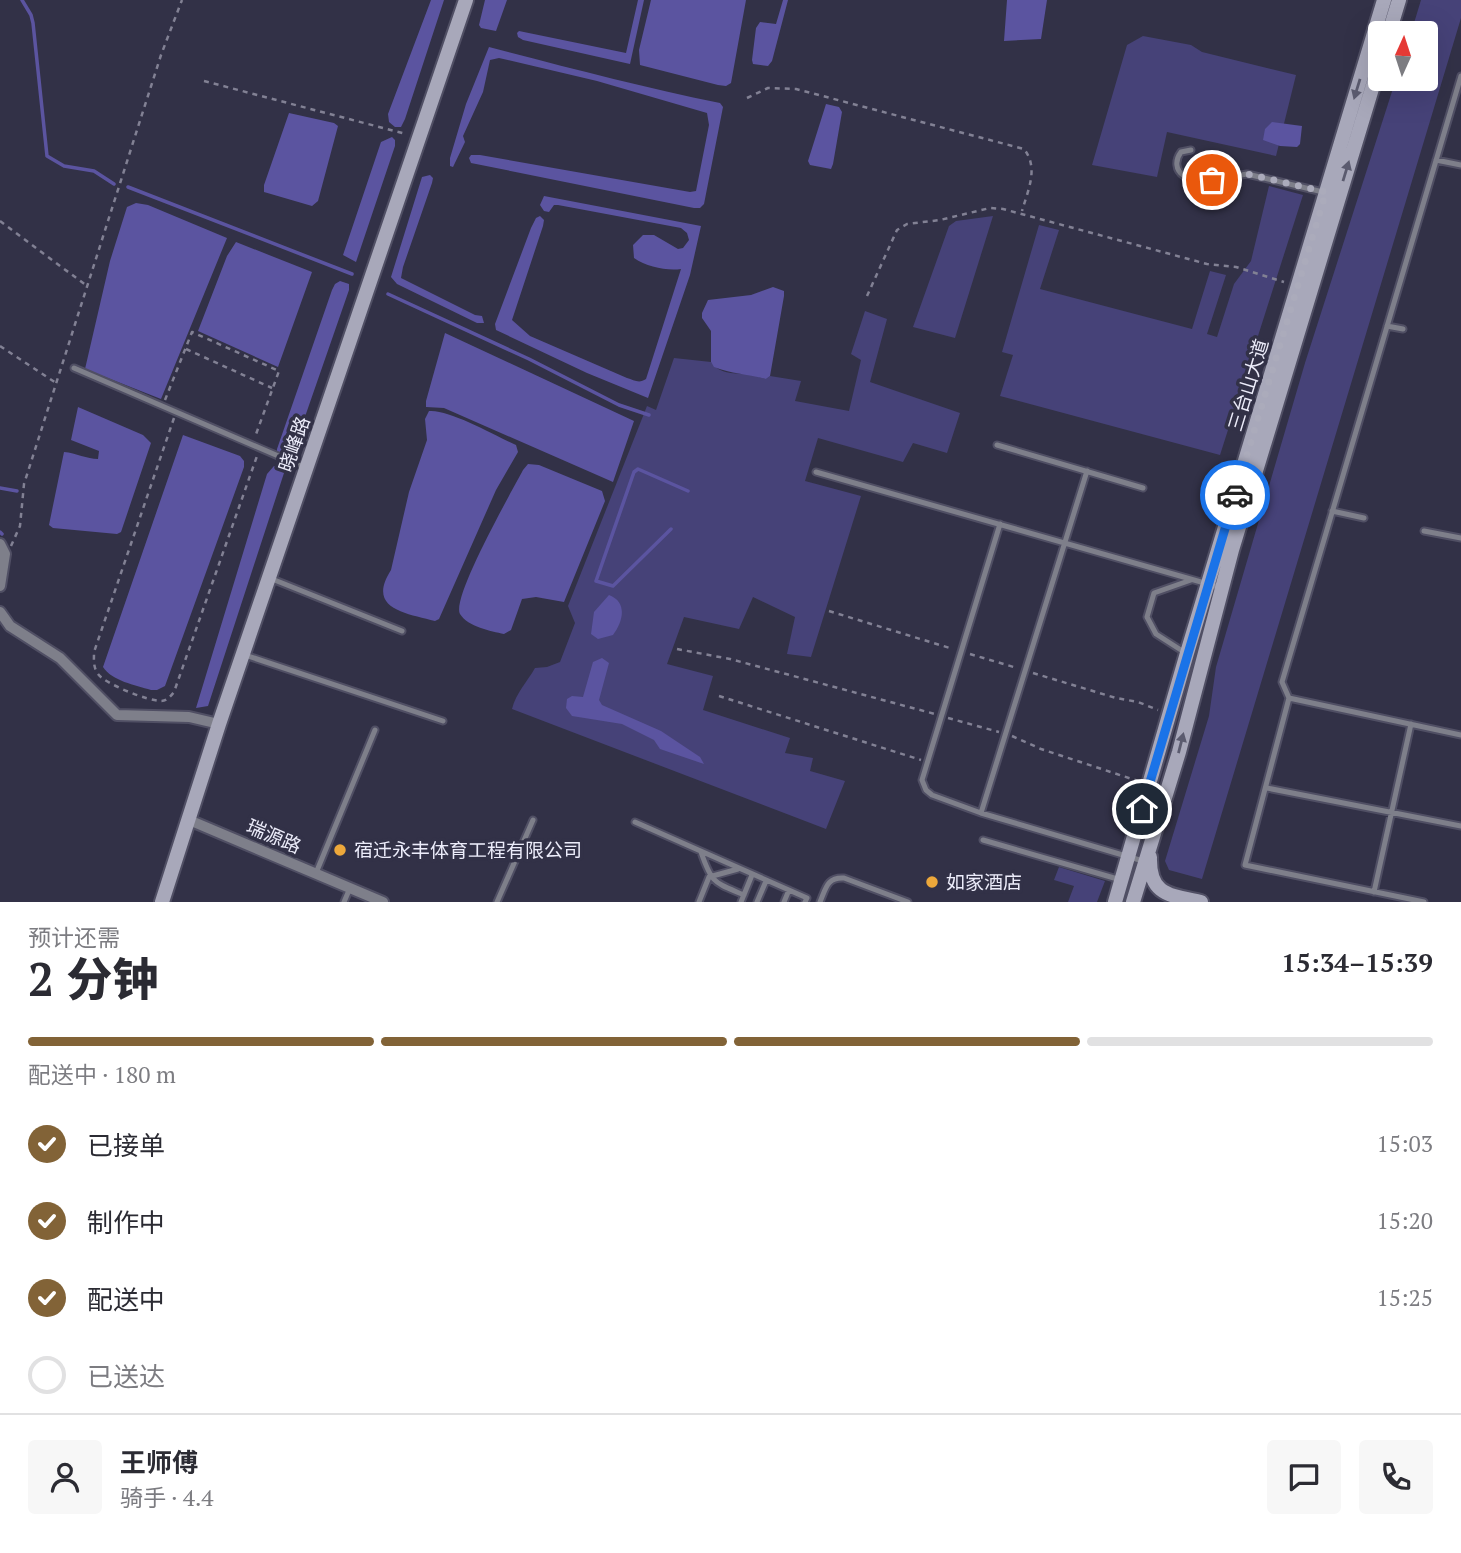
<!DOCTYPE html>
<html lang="zh">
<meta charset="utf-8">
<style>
:root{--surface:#fff;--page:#f7f7f7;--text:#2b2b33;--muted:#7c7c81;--line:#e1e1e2;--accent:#826337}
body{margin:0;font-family:"PT Serif","Noto Sans SC",serif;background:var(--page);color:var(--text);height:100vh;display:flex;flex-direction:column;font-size:26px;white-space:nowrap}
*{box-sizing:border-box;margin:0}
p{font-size:23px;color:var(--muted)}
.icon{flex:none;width:38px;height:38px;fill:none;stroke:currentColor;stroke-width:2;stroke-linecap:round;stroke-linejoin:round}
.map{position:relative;height:902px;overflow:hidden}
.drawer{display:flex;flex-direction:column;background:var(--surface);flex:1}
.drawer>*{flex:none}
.needle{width:46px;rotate:3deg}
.tools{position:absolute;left:1368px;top:21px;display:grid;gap:14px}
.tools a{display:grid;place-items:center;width:70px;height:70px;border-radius:7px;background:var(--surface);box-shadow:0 7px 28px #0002;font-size:35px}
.pin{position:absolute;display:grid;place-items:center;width:60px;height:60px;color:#fff;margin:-30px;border:4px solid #fff;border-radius:50%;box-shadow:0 2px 7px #0007}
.courier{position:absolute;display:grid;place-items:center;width:70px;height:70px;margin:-35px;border:5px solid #1a73e8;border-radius:50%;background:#fff;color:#222;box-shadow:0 2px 9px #0007}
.headline em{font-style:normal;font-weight:800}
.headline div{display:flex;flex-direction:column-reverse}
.headline{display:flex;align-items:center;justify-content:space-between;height:119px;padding:0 28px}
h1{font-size:46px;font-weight:800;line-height:52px}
.bar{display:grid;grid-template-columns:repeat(4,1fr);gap:10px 7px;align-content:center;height:84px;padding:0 28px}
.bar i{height:9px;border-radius:5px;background:var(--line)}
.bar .selected{background:var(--accent)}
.bar p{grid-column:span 4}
.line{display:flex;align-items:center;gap:18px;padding:0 28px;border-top:2px solid var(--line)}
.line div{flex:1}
.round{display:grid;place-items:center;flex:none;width:74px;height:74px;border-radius:7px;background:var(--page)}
ol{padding:0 28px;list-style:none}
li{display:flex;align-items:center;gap:21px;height:77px}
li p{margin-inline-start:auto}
li .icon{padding:7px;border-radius:50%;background:var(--accent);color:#fff;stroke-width:4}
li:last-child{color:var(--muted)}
li i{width:38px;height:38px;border:4px solid var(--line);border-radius:50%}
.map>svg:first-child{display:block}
.green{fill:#464278}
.water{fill:#5b54a0}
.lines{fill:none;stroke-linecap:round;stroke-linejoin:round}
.stream{stroke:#5b54a0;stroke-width:3.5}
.lane-casing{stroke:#504f64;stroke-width:9}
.street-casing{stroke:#504f64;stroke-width:14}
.secondary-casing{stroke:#504f64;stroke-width:18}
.path{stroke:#828194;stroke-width:2.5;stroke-dasharray:5 5;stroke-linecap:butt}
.lane{stroke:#7e7f8a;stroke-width:5}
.street{stroke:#7e7f8a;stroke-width:10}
.secondary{stroke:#a8a8ba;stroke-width:14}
.oneway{fill:#5b5b6f}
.done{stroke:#ababbb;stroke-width:7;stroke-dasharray:0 12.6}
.route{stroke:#1a73e8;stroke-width:9}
.poi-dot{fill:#eda83b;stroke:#323147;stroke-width:2.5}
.labels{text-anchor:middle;stroke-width:7;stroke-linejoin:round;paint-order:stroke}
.street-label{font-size:19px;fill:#ececfa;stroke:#323147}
.poi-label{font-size:19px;fill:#ececfa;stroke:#323147;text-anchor:start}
</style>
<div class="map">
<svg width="1461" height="902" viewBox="0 0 1461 902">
<rect width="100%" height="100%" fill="#323147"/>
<path class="green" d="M 1421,0 L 1461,0 L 1461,18 L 1202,879 L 1169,870 L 1165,861 L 1209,716 L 1216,667 L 1305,363 L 1396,79 L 1426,79 L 1426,33 L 1411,33 Z
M 1143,36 L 1191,45 L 1202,52 L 1296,75 L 1276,156 L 1167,132 L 1157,177 L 1092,165 L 1127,45 Z
M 1269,186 L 1303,195 L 1220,455 L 1000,396 L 1013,355 L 1002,352 L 1039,225 L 1059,230 L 1040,289 L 1192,329 L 1210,271 L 1226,275 L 1207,334 L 1217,337 L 1234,284 L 1251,261 Z
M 993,216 L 955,338 L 913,327 L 949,226 L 956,221 Z
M 865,311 L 887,319 L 870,382 L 960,413 L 947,453 L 913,443 L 903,462 L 818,438 L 805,481 L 861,496 L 811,657 L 787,654 L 795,617 L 753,597 L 739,629 L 684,617 L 667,664 L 713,676 L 703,710 L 790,738 L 785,753 L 813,758 L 810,771 L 845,781 L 826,829 L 512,709 C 516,693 527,682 535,668 L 547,667 L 560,662 L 575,623 L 568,606 L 647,406 L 656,410 L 674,358 L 711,362 C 720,375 735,373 749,374 C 754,375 761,378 766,379 L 770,376 L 801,381 L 795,401 L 849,411 L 861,360 L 851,354 Z
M 1059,867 L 1105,881 L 1097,902 L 1068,902 L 1074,886 L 1054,880 Z"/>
<path class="water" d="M 431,0 L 444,0 L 405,119 L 401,127 L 395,127 L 389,122 L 388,114 Z
M 485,0 L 507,0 L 496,31 L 481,28 L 479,25 Z
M 638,0 L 644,0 L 630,64 L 523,40 L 518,37 L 517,33 L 519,31 L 626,53 Z
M 651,0 L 746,0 L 731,83 L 726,86 L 718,85 L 640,65 L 639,50 Z
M 783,0 L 788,0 L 772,61 L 768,66 L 753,64 L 752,60 L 756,28 L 760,22 L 776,24 Z
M 1007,0 L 1047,0 L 1041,39 L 1004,41 Z
M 489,47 C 566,67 642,87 720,103 L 723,107 L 704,204 L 700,208 L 694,208 L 471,163 L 469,158 L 471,155 L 480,155 L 690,192 L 696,191 L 709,125 L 707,113 L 597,81 L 499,58 L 490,60 L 483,92 L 463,136 L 465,142 L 453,167 L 450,166 L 450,158 L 466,104 Z
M 826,104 L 839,107 L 842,112 L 833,164 L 831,169 L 810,165 L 808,161 Z
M 289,113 L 334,123 L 338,126 L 318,201 L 312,206 L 264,192 L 264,185 Z
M 1272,122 L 1302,126 L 1300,144 L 1297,147 L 1280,146 L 1263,140 L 1265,129 Z
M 392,137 L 395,140 L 395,146 L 356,262 L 343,255 L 381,142 Z
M 430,175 L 433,178 L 432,183 L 403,267 L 401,278 L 475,315 L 482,316 L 484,323 L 477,323 L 397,284 L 391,277 L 422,177 Z
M 544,196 L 701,226 L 690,275 L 648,398 L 587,373 L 496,330 L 495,324 L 531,228 L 536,218 L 540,216 L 544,220 L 543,226 L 512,320 L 530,336 L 627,378 C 634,380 639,384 646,379 L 681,269 C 667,271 647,267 634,258 L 633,245 L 643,235 L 654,235 L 678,249 L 683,248 L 689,240 L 687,233 L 681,228 L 558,205 L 554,205 L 549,212 L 544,211 L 540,205 Z
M 136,203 L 148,205 L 227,238 L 161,399 L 85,369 L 110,261 L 127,207 Z
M 236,242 L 312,272 L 278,367 L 198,331 L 227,256 Z
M 340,281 L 349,284 L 349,290 L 291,457 L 277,452 L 277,449 L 332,290 L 335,284 Z
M 773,287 L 784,291 L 784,296 L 770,376 L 766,379 C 748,374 732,374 714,367 L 711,362 L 711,331 L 702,318 L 702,313 L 708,300 L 751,295 Z
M 445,333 L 634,421 L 613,482 L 444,408 L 426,407 L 426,401 Z
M 78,407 L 143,435 L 151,443 L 121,532 L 117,534 L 53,528 L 49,525 L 64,452 C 76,453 87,459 98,459 L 99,451 L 71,440 Z
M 429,411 C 449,409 496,436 516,445 L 518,452 L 496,490 L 439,619 L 435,621 C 406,613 366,609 391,570 L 409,492 L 427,440 L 425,419 Z
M 183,435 L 240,456 L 244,461 L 244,467 L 165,686 L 157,690 L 151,690 C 135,685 112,681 103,667 Z
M 528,464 L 539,465 L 602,491 L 605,501 L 564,602 L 536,597 L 522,599 L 511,630 L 504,634 C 491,631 468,627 460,614 C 451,598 512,491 523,470 Z
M 274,466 L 282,468 L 284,473 L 208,706 L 196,708 L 267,474 Z
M 609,595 C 628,602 623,622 613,635 L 598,639 L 591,634 L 594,612 Z
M 602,658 L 609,663 L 599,700 L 602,705 L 661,731 L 700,757 L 704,764 L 660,749 L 654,740 L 622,724 L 572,716 L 566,708 L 567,699 L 572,696 L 583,697 L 593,662 Z"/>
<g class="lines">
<path class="stream" d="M 22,0 L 31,15 L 33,23 L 47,156 L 64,166 L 94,171 L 114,184
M 128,187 L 352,274
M 388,294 L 529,359 L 619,405 L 649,415
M 0,488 L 17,491
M 671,529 L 613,586 L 596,581 L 634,472 L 638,469 L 688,491
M 0,532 L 2,534"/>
<g class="lane-casing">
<path id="lane" d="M 1191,150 L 1181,152 C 1175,160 1175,170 1184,176 L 1212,180 L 1247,174 L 1323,192
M 1436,160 L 1461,165
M 1387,326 L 1403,329
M 74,368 L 306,468
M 997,445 L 1143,488
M 816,472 L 1222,588
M 1332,511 L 1364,518
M 1000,524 L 922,780 L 926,790 L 932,795 L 981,813 L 1143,861
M 1424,531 L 1461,538
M 272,579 L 402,631
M 1184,652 L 1156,634 L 1147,617 L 1154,593 L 1191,580
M 245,655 L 443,721
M 1289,698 L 1461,735
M 1267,788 L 1461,826
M 981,813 L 1087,471
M 635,822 L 807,898 L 805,902
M 983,840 L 1121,880
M 701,852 C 712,884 714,882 744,895
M 316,873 L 375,730
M 1374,892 L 1411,724
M 344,902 L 350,888
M 497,902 L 533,820
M 699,902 L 709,877 L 738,869
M 741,902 L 752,875
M 757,902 L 766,881
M 784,902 L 789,890
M 820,902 C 826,888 827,877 844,878 L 908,902
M 1424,902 L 1245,865 L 1289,698 L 1282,682 L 1461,76"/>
</g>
<g class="street-casing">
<path id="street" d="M 0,544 L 5,554 L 0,586
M 0,612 L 10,626 L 60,658 L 117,715 L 189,717 L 219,724
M 189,820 L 383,902"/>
</g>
<g class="secondary-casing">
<path id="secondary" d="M 1389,33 L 1399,0
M 1150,857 C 1149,895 1169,895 1201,902
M 162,902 L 219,724 L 466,0
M 1115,902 L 1187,653 L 1384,0
M 1133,902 L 1179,752 L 1232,550 L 1381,59"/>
</g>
<path class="path" d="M 204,81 L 406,134
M 747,98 L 768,88 L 796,89 L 1024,149 C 1039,168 1028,190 1022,211
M 0,221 L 87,286
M 867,296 L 897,230 L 907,224 L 940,220 L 990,208 L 1003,209 L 1207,264 L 1236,267 L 1284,282
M 0,346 L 56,383
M 186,349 L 272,388
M 165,400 L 192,332 L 279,371 L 255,437
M 174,418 L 94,652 C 94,660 93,667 98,674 C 105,684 148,701 161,701 C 167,701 170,697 174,692 L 257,456
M 11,546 L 20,526 L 24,484 L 161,55 L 182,0
M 829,611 L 953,649
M 677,649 L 730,659 L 935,714
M 970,654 L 1017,668
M 1033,673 L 1116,698 L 1138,702 L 1158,710
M 719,696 L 921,760
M 948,718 L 999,732
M 1012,736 L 1041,749 L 1138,781"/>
<use href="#lane" class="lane"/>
<use href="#street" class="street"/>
<use href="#secondary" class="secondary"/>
</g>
<defs><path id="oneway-solid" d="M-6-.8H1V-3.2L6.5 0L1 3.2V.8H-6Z" transform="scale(1.75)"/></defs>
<g class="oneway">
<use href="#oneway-solid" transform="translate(1357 89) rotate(107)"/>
<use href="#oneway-solid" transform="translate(1346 171) rotate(-73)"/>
<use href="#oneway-solid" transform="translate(1181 743) rotate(-76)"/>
</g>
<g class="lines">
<path class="done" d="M 1212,180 L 1247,174 L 1326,192 L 1235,495"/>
<path class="route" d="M 1142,809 L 1235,495"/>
</g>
<g class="poi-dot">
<circle cx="340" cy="850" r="7"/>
<circle cx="932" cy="882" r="7"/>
</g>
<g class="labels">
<g class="street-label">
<text transform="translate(1248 385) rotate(-73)" y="7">三台山大道</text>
<text transform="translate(294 444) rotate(-71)" y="7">晓峰路</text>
<text transform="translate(274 836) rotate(23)" y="7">瑞源路</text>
</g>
<g class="poi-label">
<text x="354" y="857">宿迁永丰体育工程有限公司</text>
<text x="946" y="889">如家酒店</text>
</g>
</g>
</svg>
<div class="tools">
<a><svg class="needle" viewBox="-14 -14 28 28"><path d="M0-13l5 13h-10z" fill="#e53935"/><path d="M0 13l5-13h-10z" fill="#7c7c81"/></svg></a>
</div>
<div class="pin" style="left:1212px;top:180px;background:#ea580c"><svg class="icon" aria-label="bag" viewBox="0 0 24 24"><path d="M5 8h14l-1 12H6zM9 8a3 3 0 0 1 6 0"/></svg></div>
<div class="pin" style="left:1142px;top:809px;background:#1f2937"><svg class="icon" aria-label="home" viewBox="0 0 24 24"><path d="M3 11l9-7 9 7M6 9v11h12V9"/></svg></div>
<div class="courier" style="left:1235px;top:495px"><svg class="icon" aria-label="car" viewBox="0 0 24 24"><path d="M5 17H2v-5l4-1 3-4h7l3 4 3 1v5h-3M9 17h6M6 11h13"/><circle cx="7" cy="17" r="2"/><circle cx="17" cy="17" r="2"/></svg></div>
</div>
<section class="drawer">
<div class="headline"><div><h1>2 分钟</h1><p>预计还需</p></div><em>15:34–15:39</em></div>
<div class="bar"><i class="selected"></i><i class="selected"></i><i class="selected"></i><i></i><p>配送中 · 180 m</p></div>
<ol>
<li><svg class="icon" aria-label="check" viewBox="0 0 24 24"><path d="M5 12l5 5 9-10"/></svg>已接单<p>15:03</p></li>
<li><svg class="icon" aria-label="check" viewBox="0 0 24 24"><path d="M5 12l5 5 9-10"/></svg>制作中<p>15:20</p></li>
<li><svg class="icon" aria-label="check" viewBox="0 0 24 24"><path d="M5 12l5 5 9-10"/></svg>配送中<p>15:25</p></li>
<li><i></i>已送达</li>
</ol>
<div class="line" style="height:126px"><a class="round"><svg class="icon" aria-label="person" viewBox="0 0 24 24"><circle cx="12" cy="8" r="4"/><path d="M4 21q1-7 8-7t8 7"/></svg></a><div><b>王师傅</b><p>骑手 · 4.4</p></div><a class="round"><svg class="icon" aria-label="chat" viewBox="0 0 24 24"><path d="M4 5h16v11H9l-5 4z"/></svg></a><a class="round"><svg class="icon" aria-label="phone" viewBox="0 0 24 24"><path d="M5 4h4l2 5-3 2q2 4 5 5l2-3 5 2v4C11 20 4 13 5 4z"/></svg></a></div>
</section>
